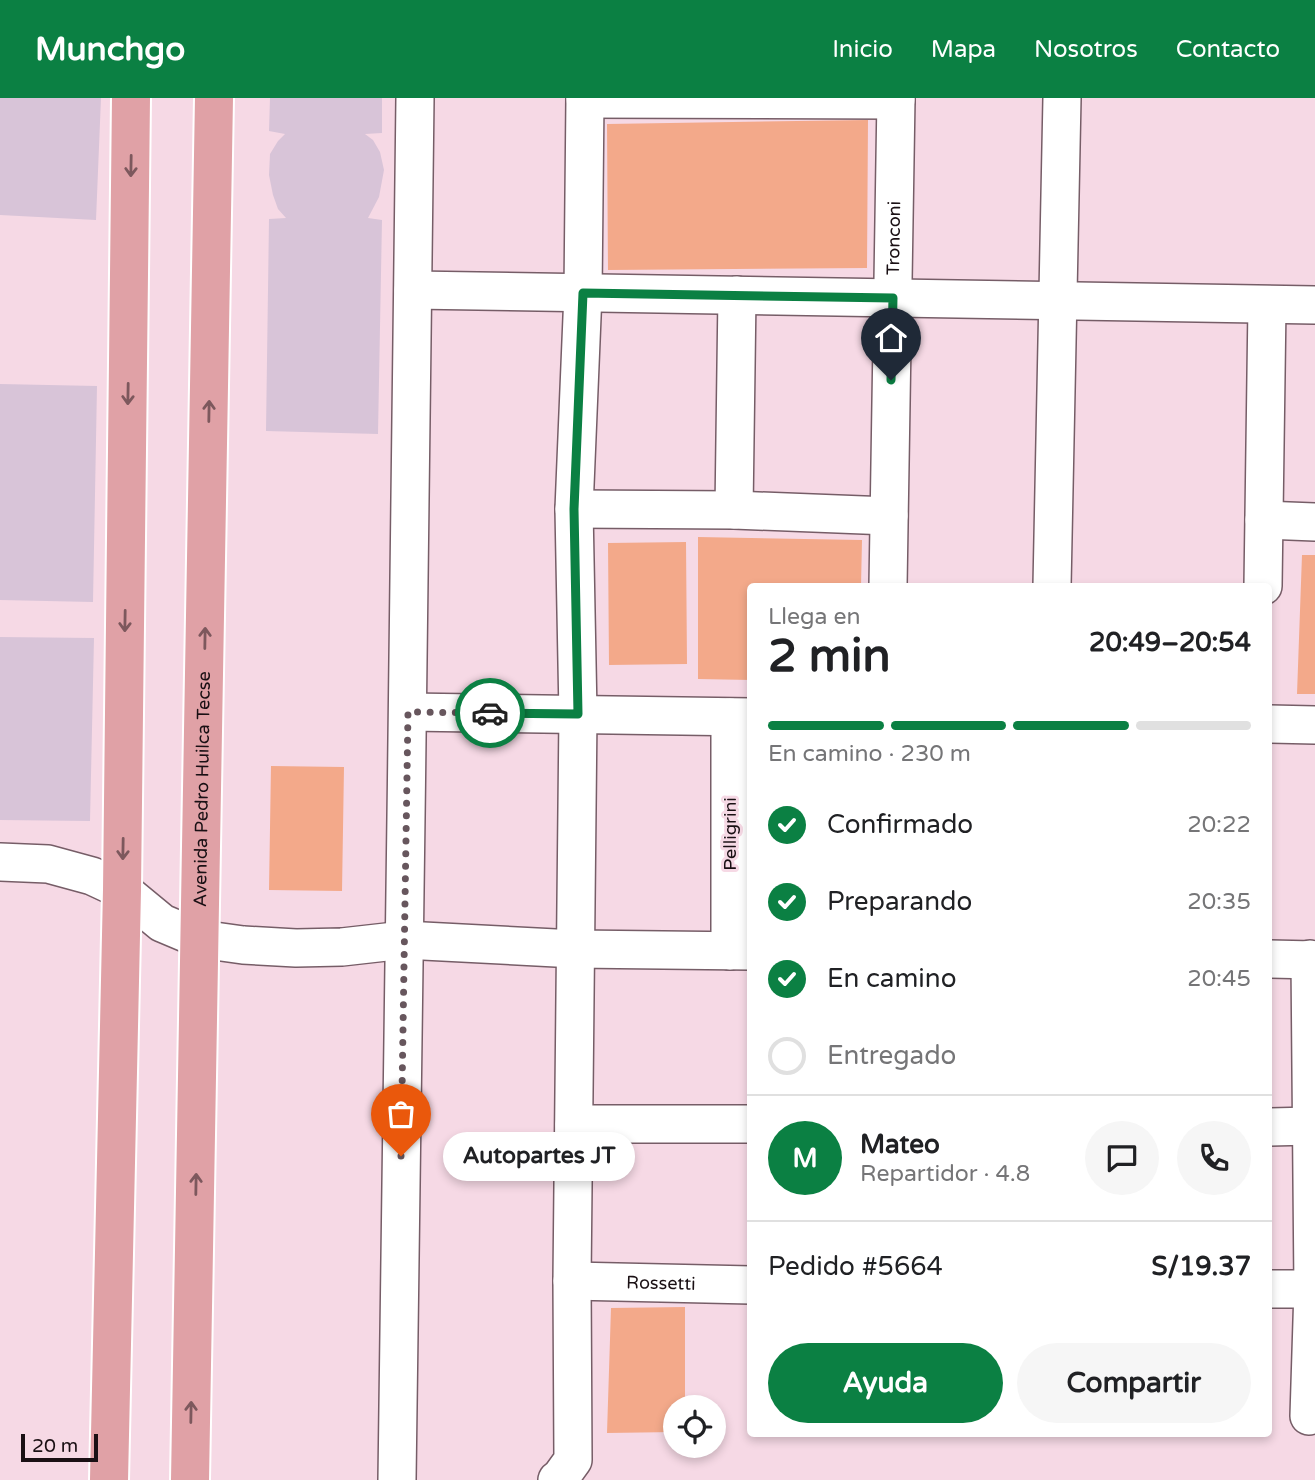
<!DOCTYPE html>
<html lang="es">
<meta charset="utf-8">
<style>
:root{--surface:#fff;--page:#f6f6f6;--text:#202124;--muted:#757577;--line:#e0e0e0;--accent:#0b8043}
body{margin:0;font-family:"Varela Round",sans-serif;background:var(--page);color:var(--text);height:100vh;display:flex;flex-direction:column;font-size:26px;white-space:nowrap}
*{box-sizing:border-box;margin:0}
p{font-size:23px;color:var(--muted)}
.icon{flex:none;width:38px;height:38px;fill:none;stroke:currentColor;stroke-width:2;stroke-linecap:round;stroke-linejoin:round}
.map{position:relative;flex:1;overflow:hidden}
.drawer{position:absolute;left:747px;top:485px;width:525px;height:854px;display:flex;flex-direction:column;background:var(--surface);border-radius:7px;box-shadow:0 4px 10px #0003}
.drawer>*{flex:none}
.controls{position:absolute;left:663px;top:1297px;display:grid;gap:14px}
.controls a{display:grid;place-items:center;width:63px;height:63px;border-radius:50%;background:var(--surface);box-shadow:0 4px 10px #0003;font-size:35px}
.scale{position:absolute;left:21px;bottom:18px;width:77px;box-sizing:border-box;padding-left:7px;border:4px solid #1a1014;border-top:0;font-size:19px;line-height:24px;white-space:nowrap;color:#1a1014;-webkit-text-stroke:5px #f6d9e5;paint-order:stroke}
.pin{position:absolute;display:grid;place-items:center;width:60px;height:60px;color:#fff;margin:-72px -30px;border-radius:50% 50% 50% 0;rotate:-45deg;box-shadow:0 0 7px #0007}
.pin .icon{rotate:45deg}
.courier{position:absolute;display:grid;place-items:center;width:70px;height:70px;margin:-35px;border:5px solid #0b8043;border-radius:50%;background:#fff;color:#222;box-shadow:0 2px 9px #0007}
.bubble{position:absolute;height:49px;border-radius:24px;background:var(--surface);box-shadow:0 4px 10px #0003;font-size:23px;font-weight:700;line-height:49px;text-align:center}
.head em{font-style:normal;font-weight:700}
.head div{display:flex;flex-direction:column-reverse}
.head{display:flex;align-items:center;justify-content:space-between;height:119px;padding:0 21px}
h1{font-size:46px;font-weight:700;line-height:52px}
.bar{display:grid;grid-template-columns:repeat(4,1fr);gap:10px 7px;align-content:center;height:84px;padding:0 21px}
.bar i{height:9px;border-radius:5px;background:var(--line)}
.bar .selected{background:var(--accent)}
.bar p{grid-column:span 4}
.line{display:flex;align-items:center;gap:18px;padding:0 21px;border-top:2px solid var(--line)}
.line div{flex:1}
.round{display:grid;place-items:center;flex:none;width:74px;height:74px;border-radius:37px;background:var(--page)}
ol{padding:0 21px;list-style:none}
li{display:flex;align-items:center;gap:21px;height:77px}
li p{margin-inline-start:auto}
li .icon{padding:7px;border-radius:50%;background:var(--accent);color:#fff;stroke-width:4}
li:last-child{color:var(--muted)}
li i{width:38px;height:38px;border:4px solid var(--line);border-radius:50%}
.action{display:flex;gap:14px;margin-top:auto;padding:14px 21px}
.action a{flex:1;height:80px;border-radius:42px;background:var(--accent);color:#fff;font-size:28px;font-weight:700;line-height:80px;text-align:center}
.action a+a{background:var(--page);color:var(--text)}
header{display:flex;align-items:center;gap:42px;box-sizing:border-box;height:98px;padding:0 35px;background:var(--accent);color:#fff}
header strong{font-size:33px}
nav{display:flex;gap:38px;margin-inline-start:auto;font-size:24px}
.map>svg:first-child{display:block}
.green{fill:#f3a98a}
.building{fill:#d8c4d8}
.lines{fill:none;stroke-linecap:round;stroke-linejoin:round}
.minor-casing{stroke:#765d67;stroke-width:40}
.major-casing{stroke:#fff;stroke-width:42}
.minor{stroke:#fff;stroke-width:37}
.major{stroke:#e0a1a6;stroke-width:38}
.oneway{stroke:#7d585d}
.done{stroke:#67565d;stroke-width:7;stroke-dasharray:0 12.6}
.route{stroke:#0b8043;stroke-width:9}
.labels{text-anchor:middle;stroke-width:6;stroke-linejoin:round;paint-order:stroke}
.street-label{font-size:18px;fill:#1a1014;stroke:#f6d9e5}
</style>
<header>
<strong>Munchgo</strong>
<nav><a>Inicio</a><a>Mapa</a><a>Nosotros</a><a>Contacto</a></nav>
</header>
<div class="map">
<svg width="1315" height="1382" viewBox="0 0 1315 1382">
<rect width="100%" height="100%" fill="#f6d9e5"/>
<path class="green" d="M 868,22 L 867,170 L 608,172 L 607,26 Z
M 698,439 L 862,442 L 861,488 L 751,488 L 751,582 L 698,581 Z
M 686,444 L 687,566 L 609,567 L 608,445 Z
M 1302,457 L 1315,457 L 1315,596 L 1297,596 Z
M 271,668 L 344,669 L 342,793 L 269,792 Z
M 685,1209 L 685,1309 L 676,1309 L 675,1334 L 607,1335 L 611,1210 Z"/>
<path class="building" d="M 0,0 L 101,0 L 96,122 L 0,117 Z
M 270,0 L 382,0 L 382,35 L 365,36 L 373,42 L 380,54 L 384,72 L 379,99 L 368,120 L 382,122 L 378,336 L 266,333 L 269,121 L 286,120 L 278,111 L 273,97 L 269,77 L 270,56 L 278,43 L 285,36 L 269,33 Z
M 0,286 L 97,288 L 93,504 L 0,502 Z
M 0,539 L 94,540 L 90,723 L 0,722 Z"/>
<g class="lines">
<g class="minor-casing">
<g id="minor">
<path d="M 585,1 L 896,2"/>
<path d="M 413,192 L 1315,207"/>
<path d="M 574,411 L 734,412 L 889,418"/>
<path d="M 734,412 L 737,197"/>
<path d="M 1264,422 L 1315,424"/>
<path id="s1" d="M 888,488 L 896,0"/>
<path d="M 1052,488 L 1062,0"/>
<path d="M 1263,488 L 1267,207"/>
<path d="M 408,614 L 751,619"/>
<path d="M 1269,626 L 1315,627"/>
<path d="M 0,764 L 48,766 L 92,778 L 122,792 L 162,825 L 200,841 L 243,847 L 296,850 L 342,849 L 404,842 L 575,851 L 751,853"/>
<path d="M 730,853 L 730,619"/>
<path d="M 1269,861 L 1315,862"/>
<path d="M 1310,861 L 1313,1191"/>
<path d="M 574,1026 L 751,1026"/>
<path d="M 1269,1029 L 1311,1028"/>
<path id="s2" d="M 572,1183 L 751,1187"/>
<path d="M 1269,1191 L 1313,1191 L 1309,1318"/>
<path d="M 397,1382 C 403,921 410,461 415,0"/>
<path d="M 557,1382 L 560,1380 L 573,1362 L 572,1183 L 578,616 L 574,411 L 583,195 L 585,0"/>
</g>
</g>
<g class="major-casing">
<g id="major">
<path d="M 109,1382 L 122,792 L 131,0"/>
<path id="s3" d="M 190,1382 L 214,0"/>
</g>
</g>
<use href="#minor" class="minor"/>
<use href="#major" class="major"/>
</g>
<defs><path id="oneway-shaft" d="M-6 0H5M1.5-3L5.5 0L1.5 3" fill="none" stroke-width="1.6" stroke-linecap="round" stroke-linejoin="round" transform="scale(1.75)"/></defs>
<g class="oneway">
<use href="#oneway-shaft" transform="translate(131 68) rotate(91)"/>
<use href="#oneway-shaft" transform="translate(128 296) rotate(91)"/>
<use href="#oneway-shaft" transform="translate(209 313) rotate(-89)"/>
<use href="#oneway-shaft" transform="translate(125 523) rotate(91)"/>
<use href="#oneway-shaft" transform="translate(205 540) rotate(-89)"/>
<use href="#oneway-shaft" transform="translate(123 751) rotate(91)"/>
<use href="#oneway-shaft" transform="translate(196 1086) rotate(-89)"/>
<use href="#oneway-shaft" transform="translate(191 1314) rotate(-89)"/>
</g>
<g class="lines">
<path class="done" d="M 401,1058 L 408,614 L 490,615"/>
<path class="route" d="M 490,615 L 578,616 L 574,411 L 583,195 L 893,200 L 891,282"/>
</g>
<g class="labels">
<g class="street-label">
<text dy="6" stroke="none"><textPath href="#s1" startOffset="348">Tronconi</textPath></text>
<text dy="6" stroke="none"><textPath href="#s3" startOffset="691">Avenida Pedro Huilca Tecse</textPath></text>
<text transform="translate(730 736) rotate(-90)" y="6">Pelligrini</text>
<text dy="6" stroke="none"><textPath href="#s2" startOffset="89">Rossetti</textPath></text>
</g>
</g>
</svg>
<div class="controls">
<a><svg class="icon" aria-label="locate" viewBox="0 0 24 24"><circle cx="12" cy="12" r="6"/><path d="M12 2v4M12 18v4M2 12h4M18 12h4"/></svg></a>
</div>
<div class="scale">20 m</div>
<div class="pin" style="left:401px;top:1058px;background:#ea580c"><svg class="icon" aria-label="bag" viewBox="0 0 24 24"><path d="M5 8h14l-1 12H6zM9 8a3 3 0 0 1 6 0"/></svg></div>
<div class="pin" style="left:891px;top:282px;background:#1f2937"><svg class="icon" aria-label="home" viewBox="0 0 24 24"><path d="M3 11l9-7 9 7M6 9v11h12V9"/></svg></div>
<div class="courier" style="left:490px;top:615px"><svg class="icon" aria-label="car" viewBox="0 0 24 24"><path d="M5 17H2v-5l4-1 3-4h7l3 4 3 1v5h-3M9 17h6M6 11h13"/><circle cx="7" cy="17" r="2"/><circle cx="17" cy="17" r="2"/></svg></div>
<div class="bubble" style="left:443px;top:1034px;width:192px">Autopartes JT</div>
<section class="drawer">
<div class="head"><div><h1>2 min</h1><p>Llega en</p></div><em>20:49–20:54</em></div>
<div class="bar"><i class="selected"></i><i class="selected"></i><i class="selected"></i><i></i><p>En camino · 230 m</p></div>
<ol>
<li><svg class="icon" aria-label="check" viewBox="0 0 24 24"><path d="M5 12l5 5 9-10"/></svg>Confirmado<p>20:22</p></li>
<li><svg class="icon" aria-label="check" viewBox="0 0 24 24"><path d="M5 12l5 5 9-10"/></svg>Preparando<p>20:35</p></li>
<li><svg class="icon" aria-label="check" viewBox="0 0 24 24"><path d="M5 12l5 5 9-10"/></svg>En camino<p>20:45</p></li>
<li><i></i>Entregado</li>
</ol>
<div class="line" style="height:126px"><b class="round" style="background:var(--accent);color:#fff">M</b><div><b>Mateo</b><p>Repartidor · 4.8</p></div><a class="round"><svg class="icon" aria-label="chat" viewBox="0 0 24 24"><path d="M4 5h16v11H9l-5 4z"/></svg></a><a class="round"><svg class="icon" aria-label="phone" viewBox="0 0 24 24"><path d="M5 4h4l2 5-3 2q2 4 5 5l2-3 5 2v4C11 20 4 13 5 4z"/></svg></a></div>
<div class="line" style="height:91px"><div>Pedido #5664</div><b>S/19.37</b></div>
<div class="action"><a>Ayuda</a><a>Compartir</a></div>
</section>
</div>
